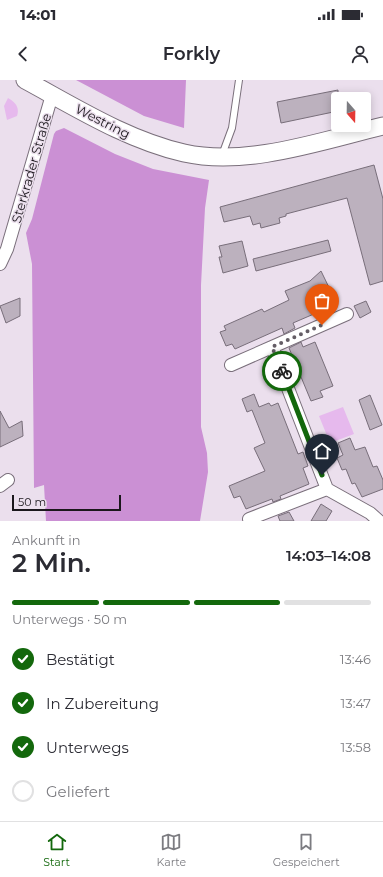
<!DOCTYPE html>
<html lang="de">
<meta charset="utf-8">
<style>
:root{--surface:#fff;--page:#f2f2f3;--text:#2b2b33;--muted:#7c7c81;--line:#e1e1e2;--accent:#13680c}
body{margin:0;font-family:Montserrat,sans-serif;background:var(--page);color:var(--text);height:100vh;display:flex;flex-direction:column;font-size:15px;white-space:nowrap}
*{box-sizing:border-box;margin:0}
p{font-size:13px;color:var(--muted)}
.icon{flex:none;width:22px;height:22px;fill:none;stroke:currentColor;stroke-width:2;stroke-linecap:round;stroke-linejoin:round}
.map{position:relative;height:441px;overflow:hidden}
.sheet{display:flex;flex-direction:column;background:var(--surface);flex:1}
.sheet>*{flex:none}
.needle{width:26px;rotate:160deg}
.tools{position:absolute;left:331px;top:12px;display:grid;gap:8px}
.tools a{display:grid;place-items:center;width:40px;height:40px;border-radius:4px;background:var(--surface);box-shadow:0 2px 10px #0003;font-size:20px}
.scale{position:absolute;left:12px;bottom:10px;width:109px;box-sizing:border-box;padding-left:4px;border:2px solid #1b171c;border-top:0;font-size:11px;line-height:14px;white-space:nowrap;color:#1b171c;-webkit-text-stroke:3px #ebdfed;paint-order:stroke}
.pin{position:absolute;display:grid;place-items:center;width:34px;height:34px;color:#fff;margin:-41px -17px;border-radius:50% 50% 50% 0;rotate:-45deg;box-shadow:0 0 4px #0007}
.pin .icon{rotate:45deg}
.courier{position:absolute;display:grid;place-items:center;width:40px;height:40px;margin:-20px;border:3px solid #13680c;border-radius:50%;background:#fff;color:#222;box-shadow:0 1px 5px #0007}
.summary em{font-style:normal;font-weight:600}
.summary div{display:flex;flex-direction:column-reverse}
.summary{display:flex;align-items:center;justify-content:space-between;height:68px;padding:0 12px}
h1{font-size:26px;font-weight:600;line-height:30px}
.bar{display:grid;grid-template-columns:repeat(4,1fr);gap:6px 4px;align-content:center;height:48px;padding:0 12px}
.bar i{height:5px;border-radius:3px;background:var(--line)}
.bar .on{background:var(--accent)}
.bar p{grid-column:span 4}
ol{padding:0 12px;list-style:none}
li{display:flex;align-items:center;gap:12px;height:44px}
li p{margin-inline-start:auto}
li .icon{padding:4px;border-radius:50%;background:var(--accent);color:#fff;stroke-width:4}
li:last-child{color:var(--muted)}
li i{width:22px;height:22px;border:2px solid var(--line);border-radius:50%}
.status{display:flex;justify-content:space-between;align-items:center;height:28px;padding:0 20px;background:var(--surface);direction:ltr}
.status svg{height:11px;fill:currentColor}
header{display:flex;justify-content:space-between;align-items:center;height:52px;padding:0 12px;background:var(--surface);font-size:18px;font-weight:600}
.menu{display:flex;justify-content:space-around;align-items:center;height:56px;border-top:1px solid var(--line);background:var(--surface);font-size:11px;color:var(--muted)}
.menu a{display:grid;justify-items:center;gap:2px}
.menu .on{color:var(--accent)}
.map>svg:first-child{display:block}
.green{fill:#e6b9ed}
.forest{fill:#cb90d4}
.building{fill:#bcb1be;stroke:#786e7a}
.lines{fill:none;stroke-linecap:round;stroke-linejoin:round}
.lane-casing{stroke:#7a6f7b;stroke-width:8}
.street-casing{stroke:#7a6f7b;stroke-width:14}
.secondary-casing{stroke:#7a6f7b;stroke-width:19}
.lane{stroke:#fff;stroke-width:6}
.street{stroke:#fff;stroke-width:12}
.secondary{stroke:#fff;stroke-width:17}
.done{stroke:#645d65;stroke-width:4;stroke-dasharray:0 7.2}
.route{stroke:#13680c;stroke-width:5}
.labels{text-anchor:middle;stroke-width:3;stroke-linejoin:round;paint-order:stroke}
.street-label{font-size:13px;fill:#1b171c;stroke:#ebdfed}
</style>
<div class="status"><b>14:01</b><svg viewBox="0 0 49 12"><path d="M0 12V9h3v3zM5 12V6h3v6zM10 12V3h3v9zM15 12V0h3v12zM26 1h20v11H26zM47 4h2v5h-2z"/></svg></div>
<header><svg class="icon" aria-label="back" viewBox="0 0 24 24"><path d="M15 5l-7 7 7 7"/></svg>Forkly<svg class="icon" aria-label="person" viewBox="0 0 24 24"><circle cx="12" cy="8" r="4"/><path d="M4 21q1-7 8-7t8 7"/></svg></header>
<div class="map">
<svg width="383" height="441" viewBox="0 0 383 441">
<rect width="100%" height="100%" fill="#ebdfed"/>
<path class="green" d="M 8,18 C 15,22 20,27 17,36 L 7,40 L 4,26 Z
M 343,327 L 354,354 L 330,363 L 319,336 Z"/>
<path class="forest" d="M 76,0 L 186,0 L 184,48 L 144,36 Z
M 64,48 L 115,74 L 153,89 L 209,100 L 205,128 L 201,205 L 201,347 L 207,373 L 208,392 L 200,441 L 46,441 L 44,405 L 34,408 L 32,184 L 26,153 L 32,139 L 54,54 L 56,51 Z"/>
<path class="building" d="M 338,10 L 338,31 L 281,43 L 277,22 Z
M 374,85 L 383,119 L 383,201 L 370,205 L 347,118 L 286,134 L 286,136 L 279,138 L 280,143 L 261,148 L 260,143 L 253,145 L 250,136 L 224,142 L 220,127 Z
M 328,160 L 331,171 L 256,191 L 253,179 Z
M 242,161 L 248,186 L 223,193 L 219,177 L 222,177 L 219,166 Z
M 321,191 L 337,224 L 293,243 L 295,248 L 284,254 L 282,248 L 235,269 L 232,264 L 226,266 L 220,252 L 226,250 L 224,246 L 262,229 L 264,232 L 289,220 L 285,211 L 310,201 Z
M 20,218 L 20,236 L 6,243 L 0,226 Z
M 366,221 L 371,232 L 360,238 L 354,226 Z
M 301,262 L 303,267 L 315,262 L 333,306 L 320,311 L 323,317 L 311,321 L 289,268 Z
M 254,314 L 259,327 L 269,323 L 271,326 L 278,323 L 298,374 L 303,372 L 308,386 L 303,388 L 309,404 L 280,416 L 281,419 L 273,422 L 272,419 L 246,429 L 240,416 L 234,418 L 229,406 L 265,391 L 254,368 L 265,363 L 252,330 L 247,332 L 242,319 Z
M 370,315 L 382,345 L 370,350 L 359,320 Z
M 0,331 L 9,348 L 22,341 L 23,356 L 0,367 Z
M 350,358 L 355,370 L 365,367 L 373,387 L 377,386 L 383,400 L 383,409 L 362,417 L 355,403 L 352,404 L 346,389 L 342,390 L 337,378 L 343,375 L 338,363 Z
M 321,424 L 332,431 L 326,441 L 311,441 Z
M 289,432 L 294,441 L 280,441 L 278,436 Z"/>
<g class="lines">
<g class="lane-casing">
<path id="lane" d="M 222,75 L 232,48 L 239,0"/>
</g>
<g class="street-casing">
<path id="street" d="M 0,184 L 7,169 L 52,15
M 347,234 L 272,267 L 327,409 L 370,433 L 379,441
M 231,285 L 272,267
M 0,406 L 8,400
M 249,439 L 327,409"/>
</g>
<g class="secondary-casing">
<path id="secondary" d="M 25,0 C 75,27 127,60 184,73 C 247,87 321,61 383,46"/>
</g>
<use href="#lane" class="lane"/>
<use href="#street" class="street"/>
<use href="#secondary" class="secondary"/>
</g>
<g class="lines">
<path class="done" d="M 282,291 L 272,267 L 322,245"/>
<path class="route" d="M 282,291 L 322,395"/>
</g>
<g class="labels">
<g class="street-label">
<text transform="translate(103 41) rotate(27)" y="5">Westring</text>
<text transform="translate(31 88) rotate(-74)" y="5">Sterkrader Straße</text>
</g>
</g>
</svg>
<div class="tools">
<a><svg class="needle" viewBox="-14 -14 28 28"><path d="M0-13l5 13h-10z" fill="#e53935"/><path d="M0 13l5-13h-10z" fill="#7c7c81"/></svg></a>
</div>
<div class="scale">50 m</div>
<div class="pin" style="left:322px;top:245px;background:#ea580c"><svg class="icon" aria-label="bag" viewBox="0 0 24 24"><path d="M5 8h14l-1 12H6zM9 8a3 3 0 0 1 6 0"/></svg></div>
<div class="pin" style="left:322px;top:395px;background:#1f2937"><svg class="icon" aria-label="home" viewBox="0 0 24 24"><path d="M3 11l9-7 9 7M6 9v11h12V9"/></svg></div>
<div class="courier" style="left:282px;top:291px"><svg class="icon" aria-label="bike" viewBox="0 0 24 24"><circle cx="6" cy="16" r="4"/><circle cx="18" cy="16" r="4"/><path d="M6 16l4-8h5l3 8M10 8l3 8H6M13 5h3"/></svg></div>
</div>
<section class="sheet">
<div class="summary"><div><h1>2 Min.</h1><p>Ankunft in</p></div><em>14:03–14:08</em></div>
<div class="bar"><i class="on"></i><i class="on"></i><i class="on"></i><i></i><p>Unterwegs · 50 m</p></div>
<ol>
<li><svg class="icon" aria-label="check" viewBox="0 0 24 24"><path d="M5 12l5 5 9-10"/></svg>Bestätigt<p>13:46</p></li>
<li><svg class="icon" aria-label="check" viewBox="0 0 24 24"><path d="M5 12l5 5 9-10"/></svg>In Zubereitung<p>13:47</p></li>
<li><svg class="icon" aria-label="check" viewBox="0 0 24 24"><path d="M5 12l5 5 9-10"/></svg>Unterwegs<p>13:58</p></li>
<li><i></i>Geliefert</li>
</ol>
</section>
<nav class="menu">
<a class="on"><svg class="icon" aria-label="home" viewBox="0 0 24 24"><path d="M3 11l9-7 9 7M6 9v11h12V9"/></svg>Start</a>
<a><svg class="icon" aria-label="map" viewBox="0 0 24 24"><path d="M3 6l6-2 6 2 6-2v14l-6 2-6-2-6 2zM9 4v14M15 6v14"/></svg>Karte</a>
<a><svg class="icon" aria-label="saved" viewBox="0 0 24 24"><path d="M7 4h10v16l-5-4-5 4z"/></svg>Gespeichert</a>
</nav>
